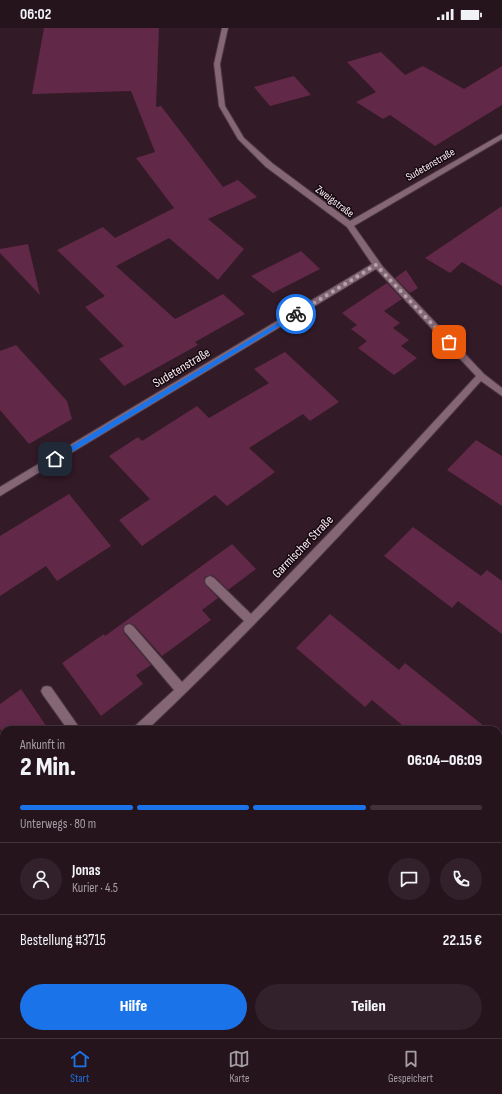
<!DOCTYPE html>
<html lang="de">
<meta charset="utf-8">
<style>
:root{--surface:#26141d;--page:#32212a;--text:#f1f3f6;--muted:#a49ea4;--line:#42333b;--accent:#1a73e8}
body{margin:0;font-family:"Sofia Sans Condensed",sans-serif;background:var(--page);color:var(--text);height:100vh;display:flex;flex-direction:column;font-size:15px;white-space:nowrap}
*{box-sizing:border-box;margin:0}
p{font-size:13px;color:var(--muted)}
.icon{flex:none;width:22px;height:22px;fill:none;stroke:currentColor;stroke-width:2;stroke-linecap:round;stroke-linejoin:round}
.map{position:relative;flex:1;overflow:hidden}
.sheet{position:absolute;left:0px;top:698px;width:502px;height:312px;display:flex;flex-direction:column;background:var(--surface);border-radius:12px 12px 0 0;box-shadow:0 2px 10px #0003,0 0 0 1px var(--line)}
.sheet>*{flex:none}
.pin{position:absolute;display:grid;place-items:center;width:34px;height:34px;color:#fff;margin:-17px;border-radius:8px;box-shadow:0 2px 6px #0006}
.courier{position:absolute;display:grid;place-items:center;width:40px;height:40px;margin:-20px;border:3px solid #1a73e8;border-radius:50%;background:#fff;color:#222;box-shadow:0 1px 5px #0007}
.summary em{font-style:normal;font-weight:800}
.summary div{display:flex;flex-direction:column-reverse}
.summary{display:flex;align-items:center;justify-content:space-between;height:68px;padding:0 20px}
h1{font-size:26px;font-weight:800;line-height:30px}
.bar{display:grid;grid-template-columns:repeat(4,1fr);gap:6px 4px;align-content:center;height:48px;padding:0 20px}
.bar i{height:5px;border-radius:3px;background:var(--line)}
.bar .on{background:var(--accent)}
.bar p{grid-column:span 4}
.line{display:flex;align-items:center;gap:10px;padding:0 20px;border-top:1px solid var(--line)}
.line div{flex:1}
.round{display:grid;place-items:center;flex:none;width:42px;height:42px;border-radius:21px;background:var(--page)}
.action{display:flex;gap:8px;margin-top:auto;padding:8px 20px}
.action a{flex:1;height:46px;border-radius:24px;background:var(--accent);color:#fff;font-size:16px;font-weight:800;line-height:46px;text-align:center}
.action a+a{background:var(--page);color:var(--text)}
.status{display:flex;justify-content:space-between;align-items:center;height:28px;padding:0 20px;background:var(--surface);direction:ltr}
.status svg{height:11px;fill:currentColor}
.dock{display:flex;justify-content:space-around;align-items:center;height:56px;border-top:1px solid var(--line);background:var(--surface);font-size:11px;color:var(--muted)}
.dock a{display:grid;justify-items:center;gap:2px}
.dock .on{color:var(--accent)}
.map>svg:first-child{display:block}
.building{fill:#612848}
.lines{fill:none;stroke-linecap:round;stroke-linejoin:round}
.minor-casing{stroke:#4b3742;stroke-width:2}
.minor{fill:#846675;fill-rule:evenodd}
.route{fill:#1a73e8}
.done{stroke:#b6a2ac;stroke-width:4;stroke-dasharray:0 7.2}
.labels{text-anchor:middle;stroke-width:3;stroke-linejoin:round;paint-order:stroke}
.far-street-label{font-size:11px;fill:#fdebf3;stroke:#14090e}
.street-label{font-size:13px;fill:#fdebf3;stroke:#14090e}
</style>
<div class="status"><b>06:02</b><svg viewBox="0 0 49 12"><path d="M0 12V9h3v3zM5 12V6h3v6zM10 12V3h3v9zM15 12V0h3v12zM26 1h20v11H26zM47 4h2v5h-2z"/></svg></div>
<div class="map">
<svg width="502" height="1010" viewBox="0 0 502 1010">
<rect width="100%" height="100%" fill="#331a27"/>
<path class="building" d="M 44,0 L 159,0 L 156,79 L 161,78 L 223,159 L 238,152 L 257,169 L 208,191 L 244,221 L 218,252 L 169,210 L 116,238 L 175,291 L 223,266 L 245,286 L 195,314 L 198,317 L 124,358 L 99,331 L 124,318 L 85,279 L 105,268 L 57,222 L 103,199 L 115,210 L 174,180 L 136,130 L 155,124 L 131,63 L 32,66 Z
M 381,24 L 405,47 L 423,38 L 464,61 L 502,38 L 502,77 L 435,118 L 390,87 L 383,91 L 356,74 L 376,64 L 347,34 Z
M 294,48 L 311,67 L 270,78 L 254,59 Z
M 502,178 L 502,258 L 462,234 L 450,245 L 425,230 Z
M 28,216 L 40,267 L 0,225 L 0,221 Z
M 301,223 L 320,241 L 273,265 L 251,248 Z
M 406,242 L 418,260 L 410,265 L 395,250 Z
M 387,255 L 402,271 L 384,283 L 400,295 L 393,300 L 409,312 L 401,318 L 417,330 L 394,347 L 358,320 L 367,313 L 351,301 L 357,297 L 342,285 Z
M 16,317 L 67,373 L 72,391 L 29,416 L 0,382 L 0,323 Z
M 285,324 L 339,374 L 310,393 L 303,386 L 249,420 L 275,444 L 227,478 L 215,467 L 142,518 L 119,492 L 150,471 L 109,428 L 138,409 L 142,413 L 197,378 L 209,390 L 269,355 L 254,341 Z
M 476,412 L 502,428 L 502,478 L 447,442 Z
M 69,466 L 111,518 L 57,553 L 46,538 L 0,568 L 0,508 Z
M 413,499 L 481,548 L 487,542 L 502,553 L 502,606 L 458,573 L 452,580 L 384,528 Z
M 232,516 L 256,541 L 228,562 L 215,549 L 211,547 L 205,549 L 204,553 L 205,556 L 218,570 L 202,582 L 211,592 L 162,628 L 134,597 L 128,595 L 124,598 L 124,605 L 151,637 L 136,647 L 143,656 L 101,688 L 62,635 L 104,606 L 105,608 Z
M 330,586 L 399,642 L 405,635 L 489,702 L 408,702 L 372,672 L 365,679 L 296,620 Z
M 21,661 L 49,702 L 0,702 L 0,676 Z"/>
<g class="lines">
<g class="minor-casing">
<path id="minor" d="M 222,0 L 228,0 L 220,36 L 225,78 L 244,110 L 272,135 L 350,193 L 502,106 L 502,111 L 354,198 L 383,239 L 484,346 L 502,360 L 502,368 L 481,353 C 373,473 264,591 147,702 L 133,702 L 135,698 L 174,662 L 125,604 L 124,601 L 125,598 L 129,596 L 133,598 L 182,654 L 244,593 L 206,556 L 205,553 L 206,550 L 210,548 L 214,550 L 251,586 L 382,450 L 476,348 L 376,241 L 0,468 L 0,459 L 372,236 L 347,199 L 266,139 L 238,111 L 219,78 L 214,36 Z
M 47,658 L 51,659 L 81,702 L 68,702 L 43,667 L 41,663 L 43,659 Z
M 4,790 L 4,803 L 0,805 L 0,792 Z
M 502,846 L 502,863 L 498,864 L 498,847 Z
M 0,983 L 4,985 L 4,1001 L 0,999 Z
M 6,1006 L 22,1006 L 24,1010 L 8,1010 Z
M 363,1006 L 379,1006 L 377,1010 L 361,1010 Z"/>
</g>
<use href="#minor" class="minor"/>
</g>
<path class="route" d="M 296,284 L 298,284 L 298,287 L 57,433 L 53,433 L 53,429 Z"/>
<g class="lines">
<path class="done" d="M 296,286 L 376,237 L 449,314"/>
</g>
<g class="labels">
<g class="far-street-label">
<text transform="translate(430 136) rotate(-30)" y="4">Sudetenstraße</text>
<text transform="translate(335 173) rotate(37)" y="4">Zweigstraße</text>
</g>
<g class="street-label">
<text transform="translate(181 339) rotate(-31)" y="5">Sudetenstraße</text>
<text transform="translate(302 518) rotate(-46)" y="5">Garmischer Straße</text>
</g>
</g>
</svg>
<div class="pin" style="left:449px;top:314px;background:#ea580c"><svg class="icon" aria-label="bag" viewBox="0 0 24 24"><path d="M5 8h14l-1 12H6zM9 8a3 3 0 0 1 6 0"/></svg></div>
<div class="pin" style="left:55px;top:431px;background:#1f2937"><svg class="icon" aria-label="home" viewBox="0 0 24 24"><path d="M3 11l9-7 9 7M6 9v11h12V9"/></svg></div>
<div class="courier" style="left:296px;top:286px"><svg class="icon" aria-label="bike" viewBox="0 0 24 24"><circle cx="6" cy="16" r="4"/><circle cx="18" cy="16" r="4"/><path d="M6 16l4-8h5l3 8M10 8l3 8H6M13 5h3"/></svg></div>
<section class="sheet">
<div class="summary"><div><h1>2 Min.</h1><p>Ankunft in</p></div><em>06:04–06:09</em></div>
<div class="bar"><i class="on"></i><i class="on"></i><i class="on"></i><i></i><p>Unterwegs · 80 m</p></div>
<div class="line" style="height:72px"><a class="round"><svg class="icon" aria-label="person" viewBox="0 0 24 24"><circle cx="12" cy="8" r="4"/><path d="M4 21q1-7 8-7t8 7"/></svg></a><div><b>Jonas</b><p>Kurier · 4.5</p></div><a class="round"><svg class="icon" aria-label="chat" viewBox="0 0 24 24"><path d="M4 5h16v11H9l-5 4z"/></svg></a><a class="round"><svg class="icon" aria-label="phone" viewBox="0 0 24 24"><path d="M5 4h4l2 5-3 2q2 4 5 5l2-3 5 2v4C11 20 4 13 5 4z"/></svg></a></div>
<div class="line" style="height:52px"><div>Bestellung #3715</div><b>22.15 €</b></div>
<div class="action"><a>Hilfe</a><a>Teilen</a></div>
</section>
</div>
<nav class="dock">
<a class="on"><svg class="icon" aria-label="home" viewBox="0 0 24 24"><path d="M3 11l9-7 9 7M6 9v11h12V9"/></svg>Start</a>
<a><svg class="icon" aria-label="map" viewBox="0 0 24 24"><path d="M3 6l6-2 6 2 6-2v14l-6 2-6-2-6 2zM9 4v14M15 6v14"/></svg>Karte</a>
<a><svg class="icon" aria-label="saved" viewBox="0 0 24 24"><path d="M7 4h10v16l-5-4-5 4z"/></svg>Gespeichert</a>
</nav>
